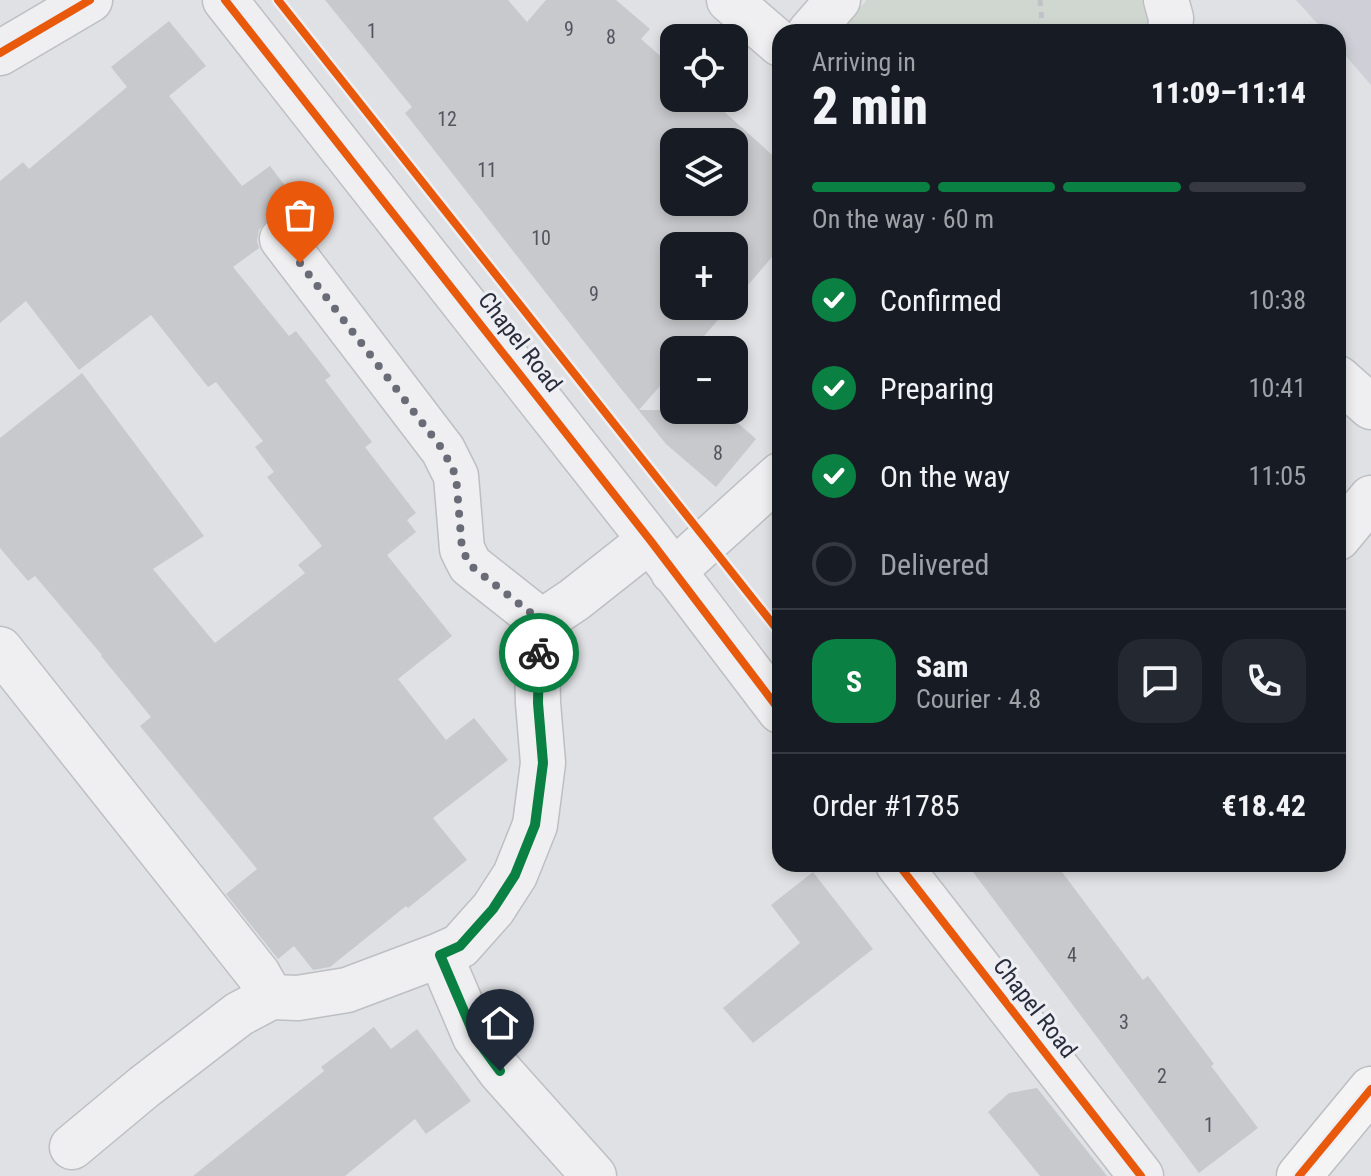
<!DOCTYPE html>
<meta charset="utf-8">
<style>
:root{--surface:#171b24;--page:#242831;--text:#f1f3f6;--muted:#9ea1a6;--line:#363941;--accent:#0b8043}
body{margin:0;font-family:"Roboto Condensed",sans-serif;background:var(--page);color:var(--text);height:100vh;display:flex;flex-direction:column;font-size:30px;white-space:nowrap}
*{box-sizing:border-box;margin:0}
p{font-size:26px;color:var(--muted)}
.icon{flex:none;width:44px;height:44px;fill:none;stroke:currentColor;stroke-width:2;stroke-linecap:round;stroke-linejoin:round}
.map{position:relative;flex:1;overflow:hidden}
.drawer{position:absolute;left:772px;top:24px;width:574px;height:848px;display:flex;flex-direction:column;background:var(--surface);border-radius:24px;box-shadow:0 4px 12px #0003}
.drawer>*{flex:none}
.controls{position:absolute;left:660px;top:24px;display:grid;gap:16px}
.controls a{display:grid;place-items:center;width:88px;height:88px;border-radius:16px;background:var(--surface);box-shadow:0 4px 12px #0003;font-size:40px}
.pin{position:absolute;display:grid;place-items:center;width:68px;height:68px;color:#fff;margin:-82px -34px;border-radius:50% 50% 50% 0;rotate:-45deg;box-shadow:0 0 8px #0007}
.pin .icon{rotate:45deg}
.courier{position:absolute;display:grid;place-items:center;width:80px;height:80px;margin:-40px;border:6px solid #0b8043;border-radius:50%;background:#fff;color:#222;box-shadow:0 2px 10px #0007}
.head em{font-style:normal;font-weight:800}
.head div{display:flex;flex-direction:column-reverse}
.head{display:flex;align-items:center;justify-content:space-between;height:136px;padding:0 40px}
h1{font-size:52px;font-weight:800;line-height:60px}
.bar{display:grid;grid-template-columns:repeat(4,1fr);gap:12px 8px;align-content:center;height:96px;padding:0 40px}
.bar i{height:10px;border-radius:6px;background:var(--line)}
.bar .active{background:var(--accent)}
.bar p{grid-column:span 4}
.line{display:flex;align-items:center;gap:20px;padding:0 40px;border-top:2px solid var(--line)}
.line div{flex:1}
.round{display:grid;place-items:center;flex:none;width:84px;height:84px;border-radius:24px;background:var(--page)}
ol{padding:0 40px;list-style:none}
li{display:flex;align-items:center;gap:24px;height:88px}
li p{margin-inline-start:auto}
li .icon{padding:8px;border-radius:50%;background:var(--accent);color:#fff;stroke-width:4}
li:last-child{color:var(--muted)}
li i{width:44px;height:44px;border:4px solid var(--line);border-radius:50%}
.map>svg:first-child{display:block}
.built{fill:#cfd0d7}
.green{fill:#d0d7d0}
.building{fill:#c8c9cc;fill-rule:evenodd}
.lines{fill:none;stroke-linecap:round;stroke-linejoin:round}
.minor-casing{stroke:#bebfc2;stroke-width:47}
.major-casing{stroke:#bdbec1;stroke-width:47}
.path{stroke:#c1c2c7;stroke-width:5;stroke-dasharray:6 6;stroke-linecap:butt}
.minor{stroke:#efeff1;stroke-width:44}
.major{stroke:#f4f4f5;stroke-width:44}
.cycleway-casing{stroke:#edeff4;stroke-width:13}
.cycleway{stroke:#e8590c;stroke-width:8}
.done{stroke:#696c76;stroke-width:8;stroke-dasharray:0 14.4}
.route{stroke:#0b8043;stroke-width:10}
.labels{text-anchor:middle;stroke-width:6;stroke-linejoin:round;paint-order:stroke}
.number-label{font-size:20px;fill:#525560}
.street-label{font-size:24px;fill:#292d3b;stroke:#edeff4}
</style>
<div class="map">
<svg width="1371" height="1176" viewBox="0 0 1371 1176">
<rect width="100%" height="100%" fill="#e0e1e4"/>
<path class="built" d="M 1296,0 L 1371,0 L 1371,85 L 1338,47 L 1338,32 L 1325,32 Z"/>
<path class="green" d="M 867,0 L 1148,0 L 1156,32 L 839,32 Z"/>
<path class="building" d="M 325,0 L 508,0 L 527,22 L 546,0 L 616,0 L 650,29 L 641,39 L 674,68 L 674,98 L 709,98 L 780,162 L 780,248 L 734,301 L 734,246 L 674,246 L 674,306 L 730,306 L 692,350 L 674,350 L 674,370 L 639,410 L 723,410 L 756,439 L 716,487 L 666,444 L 618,385 L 405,113 L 412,107 ZM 674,142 L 734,142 L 734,202 L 674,202 Z
M 169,21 L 206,66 L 169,96 L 242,186 L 270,166 L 306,213 L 297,220 L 291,216 L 280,214 L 268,219 L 259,230 L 257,241 L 259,248 L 233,267 L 289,336 L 296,331 L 331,376 L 325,380 L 372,442 L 365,447 L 416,513 L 407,520 L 416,532 L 387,555 L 452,636 L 398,679 L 446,740 L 474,718 L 508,760 L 433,818 L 467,860 L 408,908 L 406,906 L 330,967 L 313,970 L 294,946 L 278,959 L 226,894 L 257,869 L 140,726 L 151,717 L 101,656 L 102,655 L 35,576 L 28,581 L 0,548 L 0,438 L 82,373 L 204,536 L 153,569 L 215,643 L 305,573 L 298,565 L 322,546 L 267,477 L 274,472 L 255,447 L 263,441 L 216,382 L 208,387 L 151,315 L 79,370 L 26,301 L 0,323 L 0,181 L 23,162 L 29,169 L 127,87 L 111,67 Z
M 967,864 L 1056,864 L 1143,980 L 1148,976 L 1214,1064 L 1211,1066 L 1258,1128 L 1199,1173 Z
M 813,872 L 873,949 L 753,1043 L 723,1008 L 800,943 L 771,905 Z
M 374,1027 L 391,1049 L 417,1029 L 471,1101 L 426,1134 L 415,1119 L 345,1176 L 193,1176 L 324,1071 L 321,1067 Z
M 1037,1088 L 1107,1176 L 1040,1176 L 988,1112 L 1009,1093 Z"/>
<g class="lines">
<g class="minor-casing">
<path id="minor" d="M 225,0 L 650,540 L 780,711
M 729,0 L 780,44
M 1166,0 L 1171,18 L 1170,32
M 810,32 L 838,0
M 0,53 L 90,0
M 282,239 L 443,450 L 456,476 L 462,549 L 470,565 L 546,625
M 1338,378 L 1371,407
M 1338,538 L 1371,498
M 673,572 L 780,475
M 0,649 L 258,974 L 271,997
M 898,864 L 1141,1176
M 440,955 L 475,1037 L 500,1071 L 594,1176
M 72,1147 L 144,1087 L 239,1014 L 271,997 L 298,998 L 347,990 L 440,955 L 460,946 L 493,909 L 515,875 L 535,825 L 543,763 L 538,703 L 537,662 L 541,637 L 546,625 L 550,616 L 574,600 L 650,540"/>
</g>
<g class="major-casing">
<path id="major" d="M 1299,1176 L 1371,1089"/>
</g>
<path class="path" d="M 1040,0 L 1043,32"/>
<use href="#minor" class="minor"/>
<use href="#major" class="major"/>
<g class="cycleway-casing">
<path id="cycleway" d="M 225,0 L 650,540 L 780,711
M 278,0 L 780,633
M 0,53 L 90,0
M 898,864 L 1141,1176
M 1299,1176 L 1371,1089"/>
</g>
<use href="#cycleway" class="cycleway"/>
</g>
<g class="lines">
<path class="done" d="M 300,263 L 443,450 L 456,476 L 462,549 L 470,565 L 546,625 L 541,637 L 539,653"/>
<path class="route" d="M 500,1071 L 475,1037 L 440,955 L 460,946 L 493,909 L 515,875 L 535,825 L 543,763 L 538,703 L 539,653"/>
</g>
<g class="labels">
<g class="number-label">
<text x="569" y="36">9</text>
<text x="372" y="38">1</text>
<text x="611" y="44">8</text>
<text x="447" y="126">12</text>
<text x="487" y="177">11</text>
<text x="541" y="245">10</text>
<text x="594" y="301">9</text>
<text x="718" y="460">8</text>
<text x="1072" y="962">4</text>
<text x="1124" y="1029">3</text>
<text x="1162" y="1083">2</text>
<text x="1209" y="1132">1</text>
</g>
<g class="street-label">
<text transform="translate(520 342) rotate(52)" y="8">Chapel Road</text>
<text transform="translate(1035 1008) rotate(52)" y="8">Chapel Road</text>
</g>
</g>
</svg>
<div class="controls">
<a><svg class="icon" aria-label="locate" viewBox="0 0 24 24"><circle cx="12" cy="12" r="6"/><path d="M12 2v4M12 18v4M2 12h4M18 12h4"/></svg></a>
<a><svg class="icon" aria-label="layers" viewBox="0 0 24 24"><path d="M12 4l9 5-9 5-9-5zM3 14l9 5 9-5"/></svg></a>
<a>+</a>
<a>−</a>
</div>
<div class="pin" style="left:300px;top:263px;background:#ea580c"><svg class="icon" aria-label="bag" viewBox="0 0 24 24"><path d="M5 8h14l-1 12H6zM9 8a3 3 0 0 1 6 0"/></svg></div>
<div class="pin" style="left:500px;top:1071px;background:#1f2937"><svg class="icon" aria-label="home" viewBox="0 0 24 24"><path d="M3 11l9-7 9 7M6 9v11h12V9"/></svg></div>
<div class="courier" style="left:539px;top:653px"><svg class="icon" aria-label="bike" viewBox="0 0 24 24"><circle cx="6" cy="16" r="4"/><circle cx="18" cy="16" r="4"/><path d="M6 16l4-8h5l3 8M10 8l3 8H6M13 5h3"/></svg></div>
<section class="drawer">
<div class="head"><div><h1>2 min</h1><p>Arriving in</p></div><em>11:09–11:14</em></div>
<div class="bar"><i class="active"></i><i class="active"></i><i class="active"></i><i></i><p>On the way · 60 m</p></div>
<ol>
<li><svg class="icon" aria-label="check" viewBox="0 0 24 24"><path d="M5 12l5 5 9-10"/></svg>Confirmed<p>10:38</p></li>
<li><svg class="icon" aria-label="check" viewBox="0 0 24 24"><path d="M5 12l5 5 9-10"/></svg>Preparing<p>10:41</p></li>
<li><svg class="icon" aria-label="check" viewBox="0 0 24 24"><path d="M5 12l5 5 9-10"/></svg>On the way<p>11:05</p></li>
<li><i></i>Delivered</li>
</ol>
<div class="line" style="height:144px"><b class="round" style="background:var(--accent);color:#fff">S</b><div><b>Sam</b><p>Courier · 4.8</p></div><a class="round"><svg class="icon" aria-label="chat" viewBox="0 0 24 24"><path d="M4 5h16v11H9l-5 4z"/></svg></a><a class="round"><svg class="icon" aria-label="phone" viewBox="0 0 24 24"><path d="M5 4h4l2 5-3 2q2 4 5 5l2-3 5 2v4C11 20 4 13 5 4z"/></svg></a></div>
<div class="line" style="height:104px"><div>Order #1785</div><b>€18.42</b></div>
</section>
</div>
